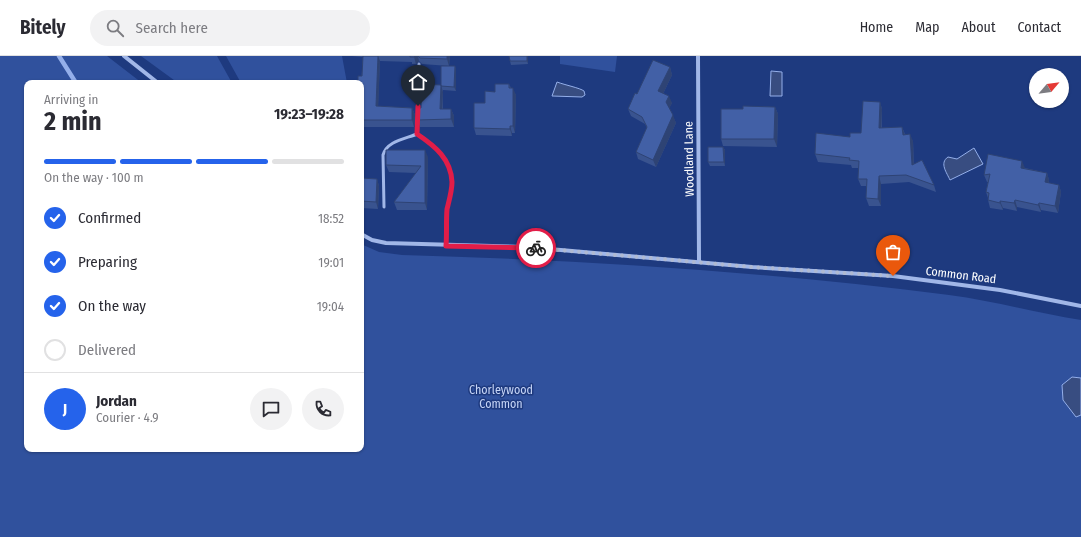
<!DOCTYPE html>
<meta charset="utf-8">
<style>
:root{--surface:#fff;--page:#f2f2f3;--text:#2b2b33;--muted:#7c7c81;--line:#e1e1e2;--accent:#2563eb}
body{margin:0;font-family:"Fira Sans Condensed",sans-serif;background:var(--page);color:var(--text);height:100vh;display:flex;flex-direction:column;font-size:15px;white-space:nowrap}
*{box-sizing:border-box;margin:0}
p{font-size:13px;color:var(--muted)}
.icon{flex:none;width:22px;height:22px;fill:none;stroke:currentColor;stroke-width:2;stroke-linecap:round;stroke-linejoin:round}
.map{position:relative;flex:1;overflow:hidden}
.details{position:absolute;left:24px;top:24px;width:340px;height:372px;display:flex;flex-direction:column;background:var(--surface);border-radius:8px;box-shadow:0 1px 3px #0004}
.details>*{flex:none}
.needle{width:26px;rotate:61deg}
.controls{position:absolute;left:1029px;top:12px;display:grid;gap:8px}
.controls a{display:grid;place-items:center;width:40px;height:40px;border-radius:50%;background:var(--surface);box-shadow:0 1px 3px #0004;font-size:20px}
.pin{position:absolute;display:grid;place-items:center;width:34px;height:34px;color:#fff;margin:-41px -17px;border-radius:50% 50% 50% 0;rotate:-45deg;box-shadow:0 0 4px #0007}
.pin .icon{rotate:45deg}
.courier{position:absolute;display:grid;place-items:center;width:40px;height:40px;margin:-20px;border:3px solid #e11d48;border-radius:50%;background:#fff;color:#222;box-shadow:0 1px 5px #0007}
.summary em{font-style:normal;font-weight:700}
.summary div{display:flex;flex-direction:column-reverse}
.summary{display:flex;align-items:center;justify-content:space-between;height:68px;padding:0 20px}
h1{font-size:26px;font-weight:700;line-height:30px}
.bar{display:grid;grid-template-columns:repeat(4,1fr);gap:6px 4px;align-content:center;height:48px;padding:0 20px}
.bar i{height:5px;border-radius:3px;background:var(--line)}
.bar .selected{background:var(--accent)}
.bar p{grid-column:span 4}
.line{display:flex;align-items:center;gap:10px;padding:0 20px;border-top:1px solid var(--line)}
.line div{flex:1}
.round{display:grid;place-items:center;flex:none;width:42px;height:42px;border-radius:21px;background:var(--page)}
ol{padding:0 20px;list-style:none}
li{display:flex;align-items:center;gap:12px;height:44px}
li p{margin-inline-start:auto}
li .icon{padding:4px;border-radius:50%;background:var(--accent);color:#fff;stroke-width:4}
li:last-child{color:var(--muted)}
li i{width:22px;height:22px;border:2px solid var(--line);border-radius:50%}
header{display:flex;align-items:center;gap:24px;box-sizing:border-box;height:56px;padding:0 20px;background:var(--surface);border-bottom:1px solid var(--line)}
header strong{font-size:19px}
nav{display:flex;gap:22px;margin-inline-start:auto;font-size:14px}
.search{width:280px;height:36px;background:var(--page);display:flex;align-items:center;gap:10px;box-sizing:border-box;padding:0 14px;border-radius:22px;color:var(--muted);font-size:15px}
.map>svg:first-child{display:block}
.green{fill:#30519d}
.water{fill:#384d81;stroke:#94afea}
.lines{fill:none;stroke-linecap:round;stroke-linejoin:round}
.stream{stroke:#94afea;stroke-width:4.5}
.service{stroke:#a1b7e8;stroke-width:3}
.minor{stroke:#a1b7e8;stroke-width:4}
.wall{fill:#39538f}
.shaded-wall{fill:#2e4374}
.building{fill:#4260a6;stroke:#2e4374}
.done{stroke:#b0bad2;stroke-width:4;stroke-dasharray:0 7.2}
.route{stroke:#e11d48;stroke-width:5}
.labels{text-anchor:middle;stroke-width:3;stroke-linejoin:round;paint-order:stroke}
.street-label{font-size:12px;fill:#fff;stroke:#1e3a7f}
.park-label{font-size:12px;fill:#c5d4f6;stroke:#1e3a7f}
</style>
<header>
<strong>Bitely</strong>
<div class="search"><svg class="icon" aria-label="search" viewBox="0 0 24 24"><circle cx="10" cy="10" r="6"/><path d="M15 15l6 6"/></svg>Search here</div>
<nav><a>Home</a><a>Map</a><a>About</a><a>Contact</a></nav>
</header>
<div class="map">
<svg width="1081" height="481" viewBox="0 0 1081 481">
<rect width="100%" height="100%" fill="#1e3a7f"/>
<path class="green" d="M 0,0 L 107,0 L 142,27 L 27,27 L 27,393 L 361,393 L 361,188 L 379,196 L 402,199 C 584,204 769,216 949,239 C 994,245 1037,257 1081,264 L 1081,481 L 0,481 Z
M 141,0 L 217,0 L 232,27 L 178,27 Z
M 226,0 L 342,0 L 347,27 L 241,27 Z
M 560,0 L 617,0 L 615,16 L 560,8 Z"/>
<path class="water" d="M 771,15 L 782,16 L 782,40 L 770,40 Z
M 557,26 C 565,29 580,32 584,35 L 585,39 L 582,41 L 552,40 Z
M 974,92 L 983,108 L 950,124 C 947,117 939,107 948,101 L 957,103 Z
M 1072,321 L 1081,322 L 1081,359 L 1076,361 L 1063,344 L 1062,329 Z"/>
<g class="lines">
<path class="stream" d="M 59,0 L 76,27"/>
<path class="service" d="M 418,54 L 419,8
M 417,78 C 435,90 451,103 452,126 C 452,136 448,146 447,156 C 446,167 446,179 446,190
M 384,151 L 383,99 C 387,85 405,83 417,78 L 418,62"/>
<path class="minor" d="M 124,0 L 158,27
M 698,0 L 699,205
M 361,178 L 372,184 L 386,187 L 527,191 L 752,211 L 893,220 L 1000,234 L 1081,250"/>
</g>
<path class="wall" d="M 352,0 L 450,0 L 449,10 L 422,8 L 419,5 L 416,8 L 412,8 L 412,6 L 380,5 L 378,50 L 412,52 L 415,59 L 414,71 L 362,71 L 361,69 L 361,27 L 363,1 Z
M 528,0 L 528,8 L 511,9 L 510,5 Z
M 455,10 L 456,14 L 456,35 L 443,34 L 443,53 L 451,53 L 454,60 L 454,71 L 420,71 L 418,64 L 441,29 Z
M 670,11 L 672,19 L 663,38 L 672,47 L 669,52 L 676,67 L 656,111 L 638,103 L 636,96 L 647,72 L 645,68 L 631,60 L 628,53 Z
M 509,28 L 511,32 L 516,39 L 515,77 L 512,77 L 512,80 L 476,79 L 474,72 L 485,47 L 495,36 Z
M 880,46 L 882,53 L 882,72 L 902,71 L 905,78 L 913,85 L 914,108 L 934,129 L 936,136 L 909,126 L 881,128 L 881,150 L 869,150 L 866,142 L 866,130 L 861,130 L 858,123 L 858,112 L 852,112 L 851,109 L 818,106 L 815,98 L 850,81 L 861,77 Z
M 775,51 L 778,58 L 777,91 L 723,90 L 721,83 L 743,53 Z
M 361,79 L 363,79 L 364,83 L 364,103 L 361,103 Z
M 723,91 L 725,94 L 725,110 L 710,110 L 708,106 Z
M 428,101 L 427,154 L 397,154 L 394,146 L 416,117 L 389,116 L 386,109 Z
M 1025,112 L 1047,117 L 1049,124 L 1049,127 L 1059,129 L 1061,136 L 1058,157 L 1041,154 L 1041,156 L 1017,151 L 1017,155 L 1003,152 L 1003,154 L 990,152 L 988,144 L 988,142 L 986,136 L 988,126 L 987,126 L 984,119 Z
M 361,122 L 377,123 L 379,130 L 378,153 L 361,152 Z"/>
<path class="shaded-wall" d="M 378,0 L 380,5 L 378,57 L 376,50 Z
M 415,0 L 418,0 L 419,5 L 416,8 L 414,1 Z
M 447,0 L 450,0 L 449,10 L 447,3 Z
M 527,0 L 528,0 L 528,8 L 527,5 Z
M 455,10 L 456,14 L 456,35 L 454,31 Z
M 670,11 L 672,19 L 661,42 L 658,35 Z
M 441,29 L 443,36 L 442,60 L 440,53 Z
M 513,32 L 516,39 L 515,77 L 513,70 Z
M 669,40 L 672,47 L 669,53 L 666,46 Z
M 880,46 L 882,53 L 881,80 L 879,72 Z
M 775,51 L 778,58 L 777,91 L 774,83 Z
M 412,52 L 415,59 L 414,71 L 412,64 Z
M 451,53 L 454,60 L 454,71 L 451,63 Z
M 673,59 L 676,67 L 656,111 L 653,104 Z
M 510,70 L 512,77 L 512,80 L 510,73 Z
M 902,71 L 905,79 L 903,79 Z
M 910,78 L 913,85 L 914,116 L 912,109 Z
M 363,79 L 364,83 L 364,103 L 362,100 Z
M 723,91 L 725,94 L 725,110 L 724,106 Z
M 425,94 L 428,101 L 427,154 L 425,147 Z
M 1022,105 L 1025,112 L 1021,112 Z
M 1047,117 L 1049,124 L 1048,133 L 1045,126 Z
M 879,120 L 881,128 L 881,150 L 878,143 Z
M 377,123 L 379,130 L 378,153 L 376,146 Z
M 1059,129 L 1061,136 L 1058,157 L 1055,150 Z
M 1015,144 L 1017,151 L 1017,155 L 1014,147 Z
M 1000,145 L 1003,152 L 1003,154 L 1000,147 Z
M 1039,147 L 1041,154 L 1041,156 L 1038,149 Z"/>
<path class="building" d="M 363,0 L 378,0 L 376,50 L 412,52 L 412,64 L 361,64 L 361,27 L 358,27 L 358,20 L 362,20 Z
M 410,0 L 415,0 L 414,1 L 410,1 Z
M 418,0 L 447,0 L 447,3 L 420,2 Z
M 509,0 L 527,0 L 527,5 L 510,5 Z
M 653,4 L 670,11 L 658,35 L 669,40 L 666,46 L 673,59 L 653,104 L 636,96 L 647,71 L 642,61 L 628,53 L 635,37 L 637,38 Z
M 441,10 L 455,10 L 454,31 L 441,30 Z
M 422,28 L 441,29 L 440,53 L 451,53 L 451,63 L 418,64 L 418,52 L 421,52 Z
M 495,28 L 509,28 L 509,32 L 513,32 L 513,70 L 510,70 L 510,73 L 474,72 L 474,47 L 485,47 L 485,35 L 495,36 Z
M 863,45 L 880,46 L 879,72 L 902,71 L 903,79 L 910,78 L 912,109 L 922,104 L 934,129 L 906,119 L 879,120 L 878,143 L 866,142 L 867,123 L 858,123 L 859,105 L 849,104 L 850,102 L 815,98 L 816,77 L 850,81 L 850,77 L 861,77 Z
M 743,50 L 775,51 L 774,83 L 721,83 L 721,53 L 743,53 Z
M 361,79 L 363,79 L 362,100 L 361,100 Z
M 708,91 L 723,91 L 724,106 L 708,106 Z
M 386,94 L 425,94 L 425,147 L 394,146 L 421,110 L 386,109 Z
M 988,98 L 1022,105 L 1021,112 L 1047,117 L 1045,126 L 1059,129 L 1055,150 L 1039,147 L 1038,149 L 1015,144 L 1014,147 L 1000,145 L 1000,147 L 988,144 L 989,137 L 986,136 L 990,118 L 984,119 Z
M 361,122 L 377,123 L 376,146 L 361,145 Z"/>
<g class="lines">
<path class="done" d="M 536,192 L 752,211 L 893,220"/>
<path class="route" d="M 418,50 L 417,78 C 435,90 451,103 452,126 C 452,135 449,145 447,153 C 446,165 447,178 446,190 L 536,192"/>
</g>
<g class="labels">
<g class="street-label">
<text transform="translate(689 103) rotate(-91)" y="4">Woodland Lane</text>
<text transform="translate(961 219) rotate(7)" y="4">Common Road</text>
</g>
<g class="park-label">
<text x="501" y="338">Chorleywood<tspan x="501" dy="14">Common</tspan></text>
</g>
</g>
</svg>
<div class="controls">
<a><svg class="needle" viewBox="-14 -14 28 28"><path d="M0-13l5 13h-10z" fill="#e53935"/><path d="M0 13l5-13h-10z" fill="#7c7c81"/></svg></a>
</div>
<div class="pin" style="left:893px;top:220px;background:#ea580c"><svg class="icon" aria-label="bag" viewBox="0 0 24 24"><path d="M5 8h14l-1 12H6zM9 8a3 3 0 0 1 6 0"/></svg></div>
<div class="pin" style="left:418px;top:50px;background:#1f2937"><svg class="icon" aria-label="home" viewBox="0 0 24 24"><path d="M3 11l9-7 9 7M6 9v11h12V9"/></svg></div>
<div class="courier" style="left:536px;top:192px"><svg class="icon" aria-label="bike" viewBox="0 0 24 24"><circle cx="6" cy="16" r="4"/><circle cx="18" cy="16" r="4"/><path d="M6 16l4-8h5l3 8M10 8l3 8H6M13 5h3"/></svg></div>
<section class="details">
<div class="summary"><div><h1>2 min</h1><p>Arriving in</p></div><em>19:23–19:28</em></div>
<div class="bar"><i class="selected"></i><i class="selected"></i><i class="selected"></i><i></i><p>On the way · 100 m</p></div>
<ol>
<li><svg class="icon" aria-label="check" viewBox="0 0 24 24"><path d="M5 12l5 5 9-10"/></svg>Confirmed<p>18:52</p></li>
<li><svg class="icon" aria-label="check" viewBox="0 0 24 24"><path d="M5 12l5 5 9-10"/></svg>Preparing<p>19:01</p></li>
<li><svg class="icon" aria-label="check" viewBox="0 0 24 24"><path d="M5 12l5 5 9-10"/></svg>On the way<p>19:04</p></li>
<li><i></i>Delivered</li>
</ol>
<div class="line" style="height:72px"><b class="round" style="background:var(--accent);color:#fff">J</b><div><b>Jordan</b><p>Courier · 4.9</p></div><a class="round"><svg class="icon" aria-label="chat" viewBox="0 0 24 24"><path d="M4 5h16v11H9l-5 4z"/></svg></a><a class="round"><svg class="icon" aria-label="phone" viewBox="0 0 24 24"><path d="M5 4h4l2 5-3 2q2 4 5 5l2-3 5 2v4C11 20 4 13 5 4z"/></svg></a></div>
</section>
</div>
